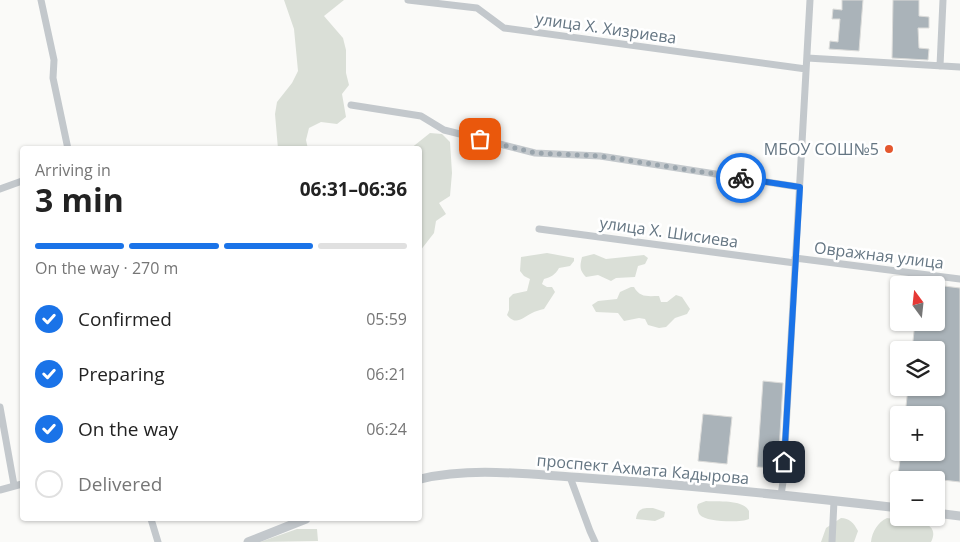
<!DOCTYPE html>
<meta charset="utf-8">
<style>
:root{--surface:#fff;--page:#f2f2f2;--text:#222;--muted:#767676;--line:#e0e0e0;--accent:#1a73e8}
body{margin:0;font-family:"Open Sans",sans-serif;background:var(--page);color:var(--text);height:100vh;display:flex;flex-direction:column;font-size:19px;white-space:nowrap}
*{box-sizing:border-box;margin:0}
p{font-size:16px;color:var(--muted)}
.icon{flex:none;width:28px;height:28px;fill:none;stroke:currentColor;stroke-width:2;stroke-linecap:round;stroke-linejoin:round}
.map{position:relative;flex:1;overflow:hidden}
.details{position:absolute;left:20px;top:146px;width:402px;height:375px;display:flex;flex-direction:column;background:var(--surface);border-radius:5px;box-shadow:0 1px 4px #0004}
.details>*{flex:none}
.needle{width:32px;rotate:345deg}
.controls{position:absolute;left:890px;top:276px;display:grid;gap:10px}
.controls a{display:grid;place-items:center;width:55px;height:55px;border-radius:5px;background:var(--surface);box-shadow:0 1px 4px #0004;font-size:25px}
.pin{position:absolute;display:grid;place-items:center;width:42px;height:42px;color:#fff;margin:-21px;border-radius:10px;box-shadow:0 2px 8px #0006}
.courier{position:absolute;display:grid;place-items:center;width:50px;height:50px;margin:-25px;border:4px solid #1a73e8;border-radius:50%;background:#fff;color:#222;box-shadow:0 1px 6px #0007}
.head em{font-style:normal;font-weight:700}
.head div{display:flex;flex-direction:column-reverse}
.head{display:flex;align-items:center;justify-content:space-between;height:85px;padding:0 15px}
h1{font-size:32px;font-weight:700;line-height:38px}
.bar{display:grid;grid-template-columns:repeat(4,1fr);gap:8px 5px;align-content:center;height:60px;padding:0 15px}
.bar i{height:6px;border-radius:4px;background:var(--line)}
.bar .selected{background:var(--accent)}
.bar p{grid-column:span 4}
ol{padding:0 15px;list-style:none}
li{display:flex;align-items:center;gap:15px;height:55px}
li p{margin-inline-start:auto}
li .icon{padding:5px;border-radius:50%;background:var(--accent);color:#fff;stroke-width:4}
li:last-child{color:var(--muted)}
li i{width:28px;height:28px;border:2px solid var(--line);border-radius:50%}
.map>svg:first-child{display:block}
.green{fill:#dadfd7}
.building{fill:#aab3b9;stroke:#dcdcda}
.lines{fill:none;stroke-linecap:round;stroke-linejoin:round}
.minor{stroke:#c3c8cc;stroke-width:7}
.tertiary{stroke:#c3c8cc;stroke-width:9}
.done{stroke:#99a4ac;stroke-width:5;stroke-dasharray:0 9}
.route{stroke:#1a73e8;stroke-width:6}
.poi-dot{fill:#e4572e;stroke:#fff;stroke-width:2}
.labels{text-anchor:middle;stroke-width:5;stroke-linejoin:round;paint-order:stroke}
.street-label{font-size:16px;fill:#657683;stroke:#fff}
.poi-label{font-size:16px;fill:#657683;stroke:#fff;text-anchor:end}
</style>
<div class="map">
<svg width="960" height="542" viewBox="0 0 960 542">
<rect width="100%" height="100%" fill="#fafaf8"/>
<path class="green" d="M 284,0 L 344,0 L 324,16 L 343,38 L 346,50 L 346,73 L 349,85 L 342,94 L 346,117 L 337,124 L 321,122 L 309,128 L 306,140 L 308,149 L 278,149 L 275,114 L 277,102 L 292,83 L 298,71 L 294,29 Z
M 430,133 L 442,134 L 450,142 L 452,173 L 450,196 L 439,203 L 446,214 L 436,221 L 434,233 L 420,251 L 420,149 L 410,149 Z
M 547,253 L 574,258 L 574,261 L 570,266 L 559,268 C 555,275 551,277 544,279 L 542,284 L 547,287 L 552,287 L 555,292 L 544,309 C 540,310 535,311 532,313 C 522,318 516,326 507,315 L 509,310 L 509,298 L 513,294 L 527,291 L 530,279 L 524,276 L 520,271 L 521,257 Z
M 594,254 L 606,259 L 644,255 L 648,258 L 645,264 L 638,266 L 635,277 L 616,278 L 611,281 L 598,275 L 586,277 C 579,270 580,266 582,257 Z
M 631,287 L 634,287 C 640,298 648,296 659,296 L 661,302 L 667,302 L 676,295 L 682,297 L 690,309 L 687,314 L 675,318 L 666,327 L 659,328 L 648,325 L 645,319 L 639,318 L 624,321 L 618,313 L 596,312 L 592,305 L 598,301 L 617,299 L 620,292 Z
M 706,501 C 718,502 743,499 749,511 L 749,519 C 741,523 706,522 700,515 C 698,513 698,510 697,507 L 698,504 Z
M 653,508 L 665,512 L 664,517 L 655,521 L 636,519 C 638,508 642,508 653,508 Z
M 841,518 C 849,518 854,523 858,531 L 854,542 L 821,542 L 826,528 Z
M 887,518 L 926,524 C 934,528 935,534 931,542 L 871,542 C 872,532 878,522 887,518 Z
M 297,529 L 317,529 L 318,541 L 260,542 Z"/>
<path class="building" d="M 842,0 L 863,0 L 859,51 L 829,49 L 830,41 L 838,42 L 840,19 L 832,19 L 833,9 L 842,10 Z
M 893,0 L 919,0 L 919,16 L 929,17 L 929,28 L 918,28 L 919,48 L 929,49 L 928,60 L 892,58 Z
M 936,285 L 960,288 L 960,482 L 898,475 L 901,452 L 936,452 L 936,415 L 905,415 L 908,388 L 936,388 L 936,350 L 912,350 L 915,322 L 936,322 Z
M 763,381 L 783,383 L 778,468 L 757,467 Z
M 703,414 L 732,417 L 727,464 L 698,461 Z"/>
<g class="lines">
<path class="minor" d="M 41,0 L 54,60 L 53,78 L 68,149
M 408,0 L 477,8 L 504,28 L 806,69
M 807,58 L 960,67
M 940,66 L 943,0
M 351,105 L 421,116 L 444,130 L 535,153 L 600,156 L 799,187
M 0,189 L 22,181
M 539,229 L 795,263
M 795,258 L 960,279
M 0,407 L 14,485
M 570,477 L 590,531 L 595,542
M 0,490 L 22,484
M 781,495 L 783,482 L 810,0
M 151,519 L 158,542
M 832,542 L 834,501"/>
<path class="tertiary" d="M 420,479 C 474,466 531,475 586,478 C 690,485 795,496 899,508
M 936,513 L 960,516
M 248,542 L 306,519"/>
</g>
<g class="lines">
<path class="done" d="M 480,139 L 535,153 L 600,156 L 741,178"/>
<path class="route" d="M 741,178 L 800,187 L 784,462"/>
</g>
<circle class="poi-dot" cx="889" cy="149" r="5"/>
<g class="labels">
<g class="street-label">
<text transform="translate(606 28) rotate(8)" y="6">улица Х. Хизриева</text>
<text transform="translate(669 232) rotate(8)" y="6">улица Х. Шисиева</text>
<text transform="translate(879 255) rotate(7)" y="6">Овражная улица</text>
<text transform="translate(643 469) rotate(5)" y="6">проспект Ахмата Кадырова</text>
</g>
<g class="poi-label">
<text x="879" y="155">МБОУ СОШ№5</text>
</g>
</g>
</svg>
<div class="controls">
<a><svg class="needle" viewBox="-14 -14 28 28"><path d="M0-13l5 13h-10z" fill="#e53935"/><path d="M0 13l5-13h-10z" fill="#767676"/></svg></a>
<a><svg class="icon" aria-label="layers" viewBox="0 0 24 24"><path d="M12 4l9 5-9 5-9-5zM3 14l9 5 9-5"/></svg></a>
<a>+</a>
<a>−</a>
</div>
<div class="pin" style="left:480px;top:139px;background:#ea580c"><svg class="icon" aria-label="bag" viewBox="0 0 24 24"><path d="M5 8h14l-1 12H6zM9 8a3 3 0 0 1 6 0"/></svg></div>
<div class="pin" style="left:784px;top:462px;background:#1f2937"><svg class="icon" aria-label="home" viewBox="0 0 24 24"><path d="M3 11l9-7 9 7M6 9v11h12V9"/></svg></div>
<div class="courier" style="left:741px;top:178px"><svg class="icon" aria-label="bike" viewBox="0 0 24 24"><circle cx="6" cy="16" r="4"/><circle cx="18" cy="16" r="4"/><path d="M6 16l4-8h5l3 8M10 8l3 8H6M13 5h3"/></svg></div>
<section class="details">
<div class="head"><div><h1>3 min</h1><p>Arriving in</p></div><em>06:31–06:36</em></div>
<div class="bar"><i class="selected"></i><i class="selected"></i><i class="selected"></i><i></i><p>On the way · 270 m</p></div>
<ol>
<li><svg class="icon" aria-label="check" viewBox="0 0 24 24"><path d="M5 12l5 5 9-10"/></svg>Confirmed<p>05:59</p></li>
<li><svg class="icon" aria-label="check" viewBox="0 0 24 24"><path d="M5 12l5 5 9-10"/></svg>Preparing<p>06:21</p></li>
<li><svg class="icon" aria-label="check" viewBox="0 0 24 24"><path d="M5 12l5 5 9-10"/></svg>On the way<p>06:24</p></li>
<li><i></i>Delivered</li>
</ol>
</section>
</div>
